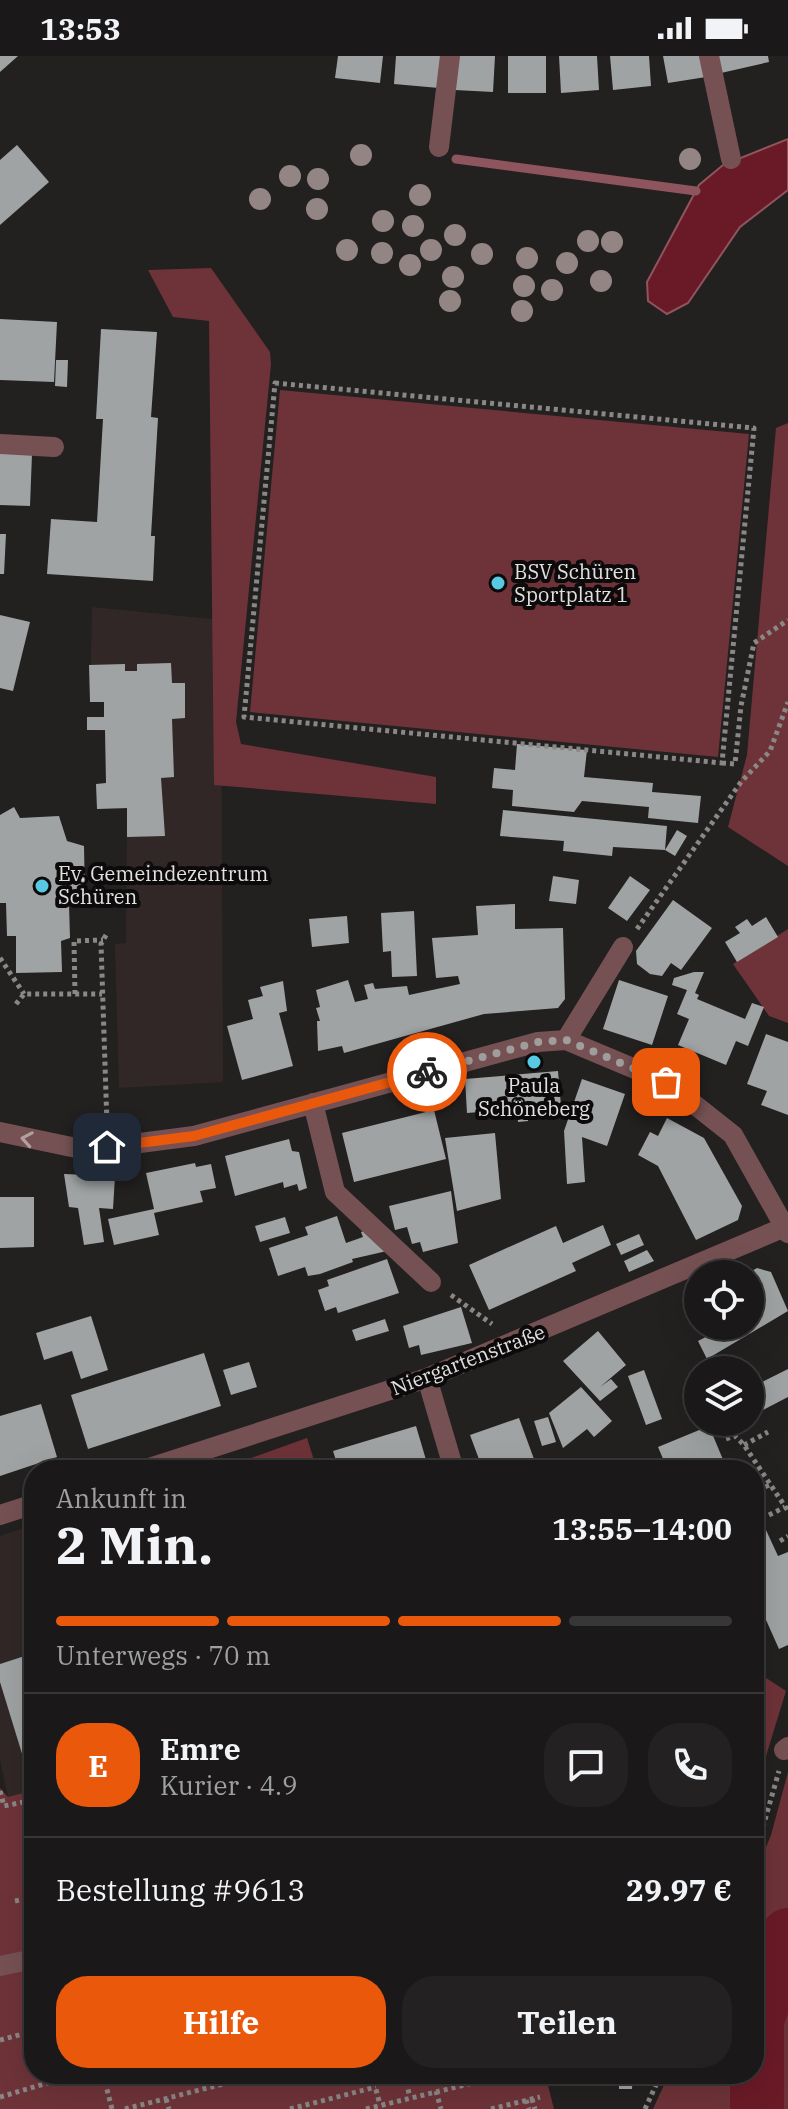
<!DOCTYPE html>
<html lang="de">
<meta charset="utf-8">
<style>
:root{--surface:#1a1818;--page:#232121;--text:#f1f3f6;--muted:#9fa0a2;--line:#383737;--accent:#ea580c}
body{margin:0;font-family:"IBM Plex Serif",serif;background:var(--page);color:var(--text);height:100vh;display:flex;flex-direction:column;font-size:30px;white-space:nowrap}
*{box-sizing:border-box;margin:0}
p{font-size:26px;color:var(--muted)}
.icon{flex:none;width:44px;height:44px;fill:none;stroke:currentColor;stroke-width:2;stroke-linecap:round;stroke-linejoin:round}
.map{position:relative;flex:1;overflow:hidden}
.sheet{position:absolute;left:24px;top:1404px;width:740px;height:624px;display:flex;flex-direction:column;background:var(--surface);border-radius:32px;box-shadow:0 8px 32px #0002,0 0 0 2px var(--line)}
.sheet>*{flex:none}
.fabs{position:absolute;left:684px;top:1204px;display:grid;gap:16px}
.fabs a{display:grid;place-items:center;width:80px;height:80px;border-radius:50%;background:var(--surface);box-shadow:0 8px 32px #0002,0 0 0 2px var(--line);font-size:40px}
.pin{position:absolute;display:grid;place-items:center;width:68px;height:68px;color:#fff;margin:-34px;border-radius:16px;box-shadow:0 4px 12px #0006}
.courier{position:absolute;display:grid;place-items:center;width:80px;height:80px;margin:-40px;border:6px solid #ea580c;border-radius:50%;background:#fff;color:#222;box-shadow:0 2px 10px #0007}
.head em{font-style:normal;font-weight:700}
.head div{display:flex;flex-direction:column-reverse}
.head{display:flex;align-items:center;justify-content:space-between;height:136px;padding:0 32px}
h1{font-size:52px;font-weight:700;line-height:60px}
.bar{display:grid;grid-template-columns:repeat(4,1fr);gap:12px 8px;align-content:center;height:96px;padding:0 32px}
.bar i{height:10px;border-radius:6px;background:var(--line)}
.bar .active{background:var(--accent)}
.bar p{grid-column:span 4}
.line{display:flex;align-items:center;gap:20px;padding:0 32px;border-top:2px solid var(--line)}
.line div{flex:1}
.round{display:grid;place-items:center;flex:none;width:84px;height:84px;border-radius:32px;background:var(--page)}
.primary-button{display:flex;gap:16px;margin-top:auto;padding:16px 32px}
.primary-button a{flex:1;height:92px;border-radius:32px;background:var(--accent);color:#fff;font-size:32px;font-weight:700;line-height:92px;text-align:center}
.primary-button a+a{background:var(--page);color:var(--text)}
.status{display:flex;justify-content:space-between;align-items:center;height:56px;padding:0 40px;background:var(--surface);direction:ltr}
.status svg{height:22px;fill:currentColor}
.map>svg:first-child{display:block}
.built{fill:#312727}
.green{fill:#6e3338}
.water{fill:#6a1a27;stroke:#8e555e;stroke-width:2}
.lines{fill:none;stroke-linecap:round;stroke-linejoin:round}
.stream{stroke:#8e555e;stroke-width:9}
.river{stroke:#6a1a27;stroke-width:54}
.building{fill:#9fa3a4}
.path{stroke:#8a8787;stroke-width:5;stroke-dasharray:4 4;stroke-linecap:butt}
.minor{stroke:#765153;stroke-width:20}
.tree{fill:#948585}
.oneway{stroke:#b2a0a1}
.done{stroke:#a09d9d;stroke-width:8;stroke-dasharray:0 14.4}
.route{stroke:#ea580c;stroke-width:10}
.poi-dot{fill:#58c9e3;stroke:#0c0a0a;stroke-width:3}
.labels{text-anchor:middle;stroke-width:8;stroke-linejoin:round;paint-order:stroke}
.poi-label{font-size:20px;fill:#e3e0e0;stroke:#0c0a0a;text-anchor:start}
.street-label{font-size:20px;fill:#e3e0e0;stroke:#0c0a0a}
</style>
<div class="status"><b>13:53</b><svg viewBox="0 0 49 12"><path d="M0 12V9h3v3zM5 12V6h3v6zM10 12V3h3v9zM15 12V0h3v12zM26 1h20v11H26zM47 4h2v5h-2z"/></svg></div>
<div class="map">
<svg width="788" height="2053" viewBox="0 0 788 2053">
<rect width="100%" height="100%" fill="#232020"/>
<path class="built" d="M 92,551 L 221,564 L 223,1026 L 119,1032 L 115,888 L 126,887 L 127,753 L 97,753 L 96,728 L 106,727 L 105,675 L 87,674 L 87,661 L 104,661 L 104,646 L 90,646 Z
M 34,1469 L 34,1734 L 8,1741 L 0,1704 L 0,1480 Z"/>
<path class="green" d="M 211,212 L 270,296 L 271,308 L 236,666 L 241,688 L 436,721 L 436,748 L 214,729 L 209,265 L 173,261 L 148,214 Z
M 280,334 L 749,378 L 718,701 L 250,656 Z
M 788,367 L 788,810 L 728,771 L 747,699 L 776,372 Z
M 788,873 L 788,967 L 769,960 L 733,908 Z
M 307,1382 L 317,1414 L 218,1414 Z
M 754,1614 L 786,1635 L 754,1739 Z
M 788,1716 L 788,2053 L 653,2053 L 669,2018 L 754,2018 L 754,1820 L 771,1779 Z
M 0,1732 L 8,1741 L 34,1734 L 34,2018 L 545,2018 L 554,2053 L 0,2053 Z"/>
<path class="water" d="M 788,83 L 788,134 L 740,171 L 688,247 L 667,258 L 648,245 L 647,226 L 699,129 L 723,109 Z"/>
<g class="lines">
<path class="stream" d="M 456,103 L 696,135"/>
<path class="river" d="M 757,2053 L 757,1964 L 788,1879"/>
</g>
<path class="building" d="M 0,0 L 18,0 L 0,16 Z
M 338,0 L 383,0 L 380,27 L 335,22 Z
M 396,0 L 442,0 L 439,32 L 394,28 Z
M 457,0 L 495,0 L 493,36 L 455,34 Z
M 508,0 L 546,0 L 546,37 L 508,37 Z
M 559,0 L 597,0 L 599,34 L 561,37 Z
M 610,0 L 649,0 L 651,30 L 613,34 Z
M 663,0 L 702,0 L 706,21 L 668,27 Z
M 717,0 L 768,0 L 769,6 L 721,17 Z
M 17,89 L 49,126 L 0,169 L 0,104 Z
M 0,263 L 57,266 L 54,326 L 0,324 Z
M 101,273 L 157,276 L 151,361 L 158,362 L 151,480 L 155,480 L 153,525 L 47,518 L 51,463 L 97,466 L 103,363 L 96,363 Z
M 56,304 L 68,304 L 67,331 L 55,330 Z
M 0,397 L 32,398 L 30,450 L 0,449 Z
M 0,478 L 6,478 L 4,518 L 0,518 Z
M 0,559 L 30,566 L 13,635 L 0,632 Z
M 171,607 L 172,627 L 185,627 L 185,662 L 172,663 L 174,721 L 161,722 L 165,780 L 127,781 L 127,752 L 97,753 L 96,728 L 106,727 L 105,674 L 87,674 L 87,661 L 104,661 L 104,646 L 90,646 L 89,609 L 125,608 L 125,615 L 137,615 L 137,608 Z
M 517,688 L 587,694 L 584,721 L 653,727 L 652,736 L 701,740 L 698,767 L 648,762 L 649,751 L 582,745 L 574,756 L 512,750 L 513,734 L 492,732 L 494,712 L 515,714 Z
M 14,751 L 20,762 L 59,760 L 67,785 L 84,790 L 85,843 L 69,848 L 70,882 L 61,885 L 62,916 L 16,917 L 16,880 L 7,880 L 6,847 L 0,847 L 0,759 Z
M 503,754 L 667,770 L 665,794 L 613,791 L 612,800 L 563,795 L 564,785 L 500,780 Z
M 677,774 L 687,780 L 675,800 L 665,794 Z
M 553,820 L 579,824 L 576,848 L 549,845 Z
M 630,820 L 650,834 L 627,865 L 608,852 Z
M 673,844 L 712,872 L 681,914 L 671,907 L 662,920 L 650,918 L 637,908 L 636,895 Z
M 515,848 L 515,873 L 563,872 L 565,943 L 558,952 L 484,958 L 344,997 L 342,990 L 318,995 L 317,965 L 320,965 L 316,952 L 320,951 L 316,934 L 348,924 L 355,946 L 368,943 L 364,929 L 373,927 L 375,933 L 407,930 L 409,939 L 460,928 L 458,920 L 436,922 L 432,882 L 478,879 L 476,850 Z
M 414,855 L 417,920 L 392,921 L 391,895 L 383,896 L 381,857 Z
M 347,860 L 349,887 L 312,891 L 309,863 Z
M 766,861 L 778,881 L 737,906 L 725,886 L 740,877 L 735,871 L 747,863 L 752,870 Z
M 694,916 L 704,916 L 695,937 L 699,939 L 697,943 L 745,963 L 752,947 L 764,951 L 748,990 L 736,985 L 726,1009 L 678,989 L 689,963 L 677,958 L 687,934 L 672,929 L 674,922 Z
M 619,924 L 668,940 L 652,989 L 603,973 Z
M 283,925 L 287,955 L 279,957 L 293,1010 L 242,1024 L 227,970 L 253,963 L 248,944 L 263,940 L 260,931 Z
M 766,978 L 788,986 L 788,1059 L 761,1049 L 767,1035 L 747,1028 Z
M 558,1015 L 561,1050 L 539,1052 L 539,1060 L 528,1060 L 528,1065 L 518,1066 L 517,1053 L 467,1057 L 465,1023 Z
M 582,1023 L 625,1038 L 607,1090 L 582,1081 L 585,1126 L 567,1128 L 564,1075 Z
M 434,1054 L 446,1103 L 354,1126 L 342,1077 Z
M 667,1062 L 704,1082 L 742,1150 L 738,1164 L 696,1184 L 658,1110 L 638,1099 L 650,1076 L 658,1080 Z
M 495,1077 L 501,1143 L 457,1155 L 445,1082 Z
M 289,1083 L 292,1095 L 299,1096 L 307,1132 L 299,1135 L 297,1128 L 284,1132 L 283,1126 L 235,1140 L 225,1100 Z
M 195,1107 L 196,1111 L 211,1108 L 216,1132 L 200,1135 L 203,1146 L 154,1157 L 159,1179 L 114,1189 L 108,1163 L 154,1153 L 146,1117 Z
M 64,1118 L 115,1120 L 113,1153 L 99,1152 L 104,1186 L 84,1189 L 78,1152 L 69,1151 Z
M 451,1135 L 458,1187 L 423,1196 L 420,1186 L 412,1188 L 407,1171 L 395,1174 L 389,1150 Z
M 0,1141 L 34,1141 L 34,1191 L 0,1192 Z
M 337,1160 L 346,1187 L 363,1181 L 361,1176 L 373,1172 L 387,1195 L 352,1203 L 353,1206 L 320,1218 L 308,1220 L 305,1211 L 278,1220 L 269,1192 L 308,1179 L 305,1171 Z
M 285,1161 L 290,1177 L 260,1186 L 255,1170 Z
M 603,1169 L 611,1189 L 572,1207 L 576,1215 L 489,1254 L 469,1209 L 556,1170 L 563,1187 Z
M 639,1178 L 644,1189 L 621,1199 L 616,1188 Z
M 647,1194 L 654,1205 L 629,1216 L 624,1205 Z
M 387,1203 L 399,1237 L 338,1257 L 336,1251 L 325,1255 L 318,1234 L 329,1230 L 327,1224 Z
M 757,1212 L 771,1216 L 788,1255 L 707,1303 L 698,1285 L 727,1270 L 750,1270 L 750,1216 Z
M 461,1251 L 472,1287 L 421,1299 L 419,1289 L 409,1292 L 403,1270 Z
M 91,1260 L 108,1314 L 81,1323 L 72,1295 L 44,1304 L 36,1277 Z
M 385,1263 L 389,1275 L 356,1285 L 352,1274 Z
M 598,1275 L 626,1309 L 600,1331 L 611,1323 L 618,1331 L 600,1345 L 563,1305 Z
M 204,1297 L 221,1350 L 88,1393 L 71,1339 Z
M 249,1306 L 257,1331 L 231,1339 L 223,1314 Z
M 788,1313 L 788,1341 L 761,1355 L 750,1332 Z
M 644,1314 L 662,1363 L 646,1369 L 628,1320 Z
M 581,1331 L 612,1365 L 594,1381 L 587,1373 L 563,1392 L 549,1357 Z
M 41,1348 L 57,1401 L 0,1420 L 0,1360 Z
M 548,1361 L 556,1386 L 542,1390 L 534,1365 Z
M 519,1362 L 538,1414 L 483,1414 L 470,1379 Z
M 416,1370 L 429,1414 L 339,1414 L 333,1395 Z
M 709,1370 L 724,1406 L 733,1402 L 738,1414 L 667,1412 L 658,1391 Z
M 754,1448 L 778,1500 L 788,1496 L 788,1589 L 779,1593 L 754,1537 Z
M 34,1597 L 34,1726 L 31,1727 L 0,1626 L 0,1608 Z
M 619,2018 L 633,2018 L 632,2033 L 619,2033 Z"/>
<g class="lines">
<path class="path" d="M 275,327 L 754,372 L 722,707 L 244,661 Z
M 722,707 L 735,708 L 741,650 L 754,587 L 788,564
M 637,873 L 741,726 L 770,695 L 788,646
M 106,879 L 101,888 L 107,1069
M 0,902 L 24,938
M 75,938 L 74,885 L 103,884
M 16,948 L 24,938 L 102,938
M 451,1239 L 492,1268
M 726,1383 L 735,1380 L 744,1389 L 788,1455
M 744,1389 L 768,1376
M 758,1434 L 769,1429
M 769,1459 L 785,1451
M 780,1485 L 788,1480
M 0,1735 L 4,1750 L 29,1745 L 34,1766
M 754,1802 L 779,1715
M 15,1845 L 34,1841
M 0,1984 L 34,1975
M 103,2018 L 112,2053
M 372,2018 L 380,2049
M 404,2018 L 410,2041
M 436,2035 L 441,2053
M 0,2041 L 78,2018
M 166,2043 L 169,2053
M 532,2043 L 535,2053
M 526,2044 L 529,2053
M 125,2053 L 262,2018
M 290,2053 L 376,2031
M 366,2053 L 481,2025 L 491,2018
M 491,2053 L 540,2041
M 645,2053 L 661,2018"/>
<path class="minor" d="M 709,0 L 731,103
M 439,91 L 450,0
M 0,388 L 54,391
M 566,984 L 623,891
M 313,1047 L 335,1136 L 431,1226
M 0,1076 L 86,1094 L 194,1080 L 538,986 L 566,984 L 666,1026 L 733,1079 L 788,1177
M 427,1322 L 454,1414
M 143,1414 L 427,1322 L 785,1171
M 0,1459 L 34,1448
M 784,1694 L 788,1691
M 0,1910 L 34,1903"/>
</g>
<g class="tree">
<circle cx="361" cy="99" r="11"/>
<circle cx="690" cy="103" r="11"/>
<circle cx="290" cy="120" r="11"/>
<circle cx="318" cy="123" r="11"/>
<circle cx="420" cy="139" r="11"/>
<circle cx="260" cy="143" r="11"/>
<circle cx="317" cy="153" r="11"/>
<circle cx="383" cy="165" r="11"/>
<circle cx="413" cy="170" r="11"/>
<circle cx="455" cy="179" r="11"/>
<circle cx="588" cy="185" r="11"/>
<circle cx="612" cy="186" r="11"/>
<circle cx="347" cy="194" r="11"/>
<circle cx="431" cy="194" r="11"/>
<circle cx="382" cy="197" r="11"/>
<circle cx="482" cy="198" r="11"/>
<circle cx="527" cy="202" r="11"/>
<circle cx="567" cy="207" r="11"/>
<circle cx="410" cy="209" r="11"/>
<circle cx="453" cy="221" r="11"/>
<circle cx="601" cy="225" r="11"/>
<circle cx="524" cy="230" r="11"/>
<circle cx="552" cy="234" r="11"/>
<circle cx="450" cy="245" r="11"/>
<circle cx="522" cy="255" r="11"/>
</g>
<defs><path id="oneway-chevron" d="M-2-3.5L2.5 0L-2 3.5" fill="none" stroke-width="1.6" stroke-linecap="round" stroke-linejoin="round" transform="scale(2)"/></defs>
<use class="oneway" href="#oneway-chevron" transform="translate(27 1083) rotate(-170)"/>
<g class="lines">
<path class="done" d="M 427,1016 L 538,986 L 566,984 L 666,1026"/>
<path class="route" d="M 107,1091 L 194,1080 L 427,1016"/>
</g>
<g class="poi-dot">
<circle cx="498" cy="527" r="8"/>
<circle cx="42" cy="830" r="8"/>
<circle cx="534" cy="1006" r="8"/>
</g>
<g class="labels">
<g class="poi-label">
<text x="514" y="523">BSV Schüren<tspan x="514" dy="23">Sportplatz 1</tspan></text>
<text x="58" y="825">Ev. Gemeindezentrum<tspan x="58" dy="23">Schüren</tspan></text>
<text x="534" y="1037" text-anchor="middle">Paula<tspan x="534" dy="23">Schöneberg</tspan></text>
</g>
<g class="street-label">
<text transform="translate(468 1304) rotate(-21)" y="7">Niergartenstraße</text>
</g>
</g>
</svg>
<div class="fabs">
<a><svg class="icon" aria-label="locate" viewBox="0 0 24 24"><circle cx="12" cy="12" r="6"/><path d="M12 2v4M12 18v4M2 12h4M18 12h4"/></svg></a>
<a><svg class="icon" aria-label="layers" viewBox="0 0 24 24"><path d="M12 4l9 5-9 5-9-5zM3 14l9 5 9-5"/></svg></a>
</div>
<div class="pin" style="left:666px;top:1026px;background:#ea580c"><svg class="icon" aria-label="bag" viewBox="0 0 24 24"><path d="M5 8h14l-1 12H6zM9 8a3 3 0 0 1 6 0"/></svg></div>
<div class="pin" style="left:107px;top:1091px;background:#1f2937"><svg class="icon" aria-label="home" viewBox="0 0 24 24"><path d="M3 11l9-7 9 7M6 9v11h12V9"/></svg></div>
<div class="courier" style="left:427px;top:1016px"><svg class="icon" aria-label="bike" viewBox="0 0 24 24"><circle cx="6" cy="16" r="4"/><circle cx="18" cy="16" r="4"/><path d="M6 16l4-8h5l3 8M10 8l3 8H6M13 5h3"/></svg></div>
<section class="sheet">
<div class="head"><div><h1>2 Min.</h1><p>Ankunft in</p></div><em>13:55–14:00</em></div>
<div class="bar"><i class="active"></i><i class="active"></i><i class="active"></i><i></i><p>Unterwegs · 70 m</p></div>
<div class="line" style="height:144px"><b class="round" style="background:var(--accent);color:#fff">E</b><div><b>Emre</b><p>Kurier · 4.9</p></div><a class="round"><svg class="icon" aria-label="chat" viewBox="0 0 24 24"><path d="M4 5h16v11H9l-5 4z"/></svg></a><a class="round"><svg class="icon" aria-label="phone" viewBox="0 0 24 24"><path d="M5 4h4l2 5-3 2q2 4 5 5l2-3 5 2v4C11 20 4 13 5 4z"/></svg></a></div>
<div class="line" style="height:104px"><div>Bestellung #9613</div><b>29.97 €</b></div>
<div class="primary-button"><a>Hilfe</a><a>Teilen</a></div>
</section>
</div>
